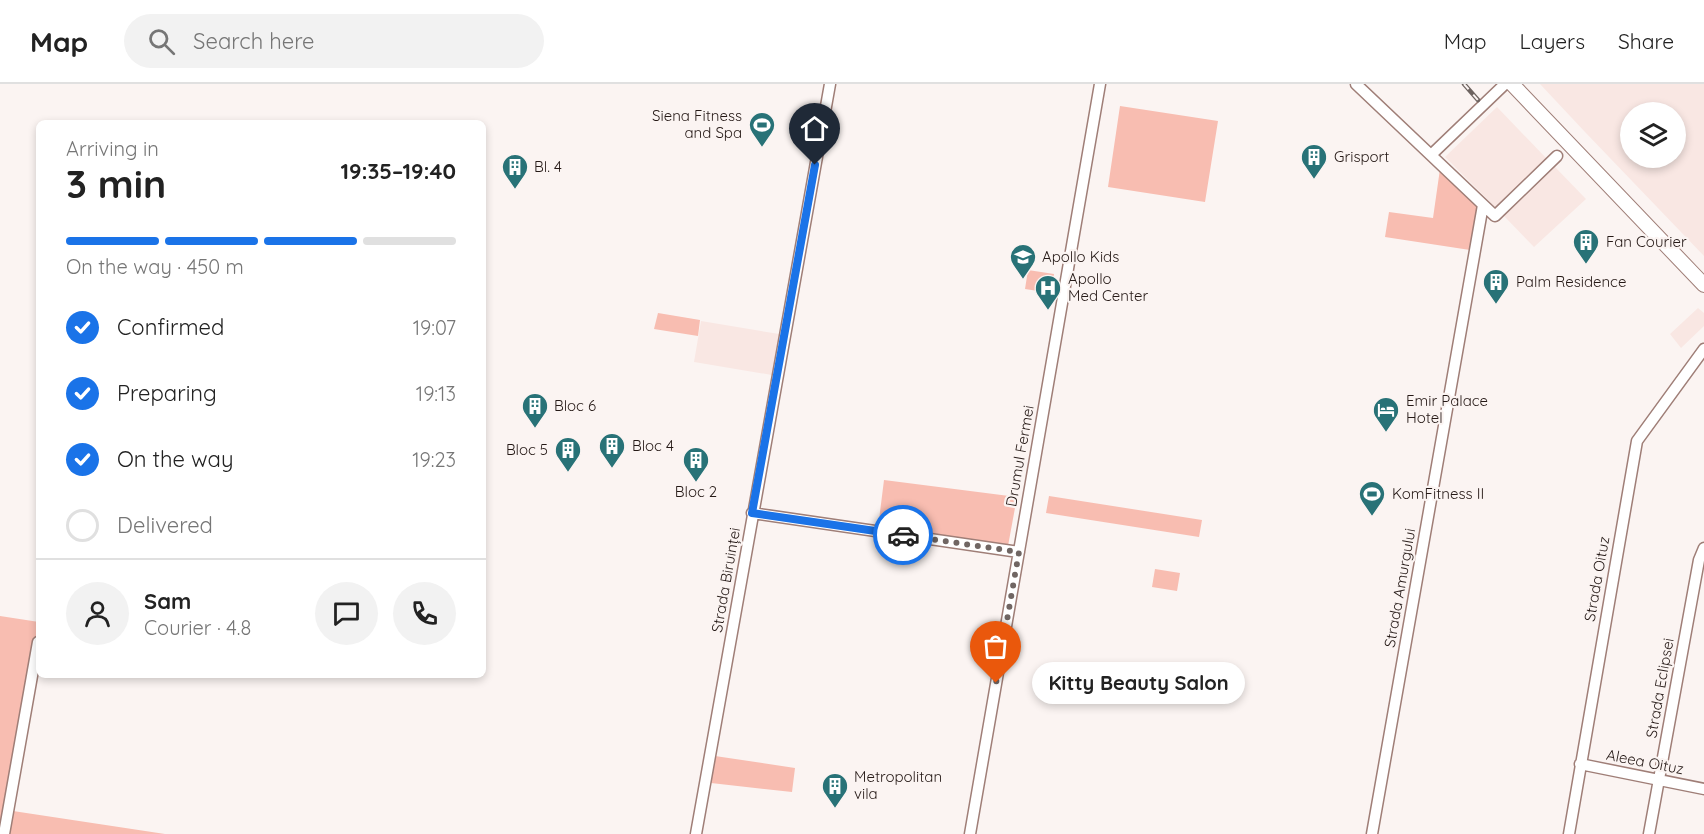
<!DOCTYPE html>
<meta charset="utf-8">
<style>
:root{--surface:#fff;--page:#f2f2f2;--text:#222;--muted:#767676;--line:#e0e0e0;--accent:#1a73e8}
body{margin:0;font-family:Quicksand,sans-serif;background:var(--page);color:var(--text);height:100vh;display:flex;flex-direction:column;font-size:22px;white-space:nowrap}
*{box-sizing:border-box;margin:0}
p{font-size:20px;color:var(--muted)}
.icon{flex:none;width:33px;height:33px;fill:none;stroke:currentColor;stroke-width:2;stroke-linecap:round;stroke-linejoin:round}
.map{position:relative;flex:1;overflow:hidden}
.sheet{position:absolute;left:36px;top:36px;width:450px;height:558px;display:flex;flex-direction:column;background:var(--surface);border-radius:9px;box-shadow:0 3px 9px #0003}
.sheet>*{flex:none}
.tools{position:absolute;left:1620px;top:18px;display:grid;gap:12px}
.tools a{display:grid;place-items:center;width:66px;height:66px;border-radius:50%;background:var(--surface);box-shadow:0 3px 9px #0003;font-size:30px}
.pin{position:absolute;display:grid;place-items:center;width:51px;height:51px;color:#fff;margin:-62px -26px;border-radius:50% 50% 50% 0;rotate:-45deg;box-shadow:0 0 6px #0007}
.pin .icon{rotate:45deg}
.courier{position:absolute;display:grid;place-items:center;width:60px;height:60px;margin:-30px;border:4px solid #1a73e8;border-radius:50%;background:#fff;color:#222;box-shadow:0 2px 8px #0007}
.bubble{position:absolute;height:42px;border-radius:21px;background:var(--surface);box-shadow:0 3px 9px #0003;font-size:20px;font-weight:700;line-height:42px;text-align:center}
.headline em{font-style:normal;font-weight:700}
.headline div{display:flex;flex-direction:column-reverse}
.headline{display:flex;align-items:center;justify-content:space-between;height:102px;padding:0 30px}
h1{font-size:39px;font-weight:700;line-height:45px}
.bar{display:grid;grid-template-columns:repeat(4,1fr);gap:9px 6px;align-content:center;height:72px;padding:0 30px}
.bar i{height:8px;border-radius:4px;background:var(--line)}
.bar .on{background:var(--accent)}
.bar p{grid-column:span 4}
.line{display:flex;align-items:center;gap:15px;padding:0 30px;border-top:2px solid var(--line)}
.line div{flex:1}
.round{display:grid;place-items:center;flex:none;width:63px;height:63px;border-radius:32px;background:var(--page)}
ol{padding:0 30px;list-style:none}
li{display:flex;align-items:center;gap:18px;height:66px}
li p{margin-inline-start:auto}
li .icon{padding:6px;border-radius:50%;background:var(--accent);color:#fff;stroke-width:4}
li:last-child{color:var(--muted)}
li i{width:33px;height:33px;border:3px solid var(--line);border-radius:50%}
header{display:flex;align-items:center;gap:36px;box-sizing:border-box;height:84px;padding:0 30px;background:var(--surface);border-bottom:2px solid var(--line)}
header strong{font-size:28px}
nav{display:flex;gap:33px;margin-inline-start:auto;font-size:21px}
.search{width:420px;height:54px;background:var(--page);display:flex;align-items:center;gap:15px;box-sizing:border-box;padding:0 21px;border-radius:33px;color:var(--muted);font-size:22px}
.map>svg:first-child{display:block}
.built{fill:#f9e7e3;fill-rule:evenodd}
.green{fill:#f8bdb1}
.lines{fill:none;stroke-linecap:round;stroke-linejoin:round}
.minor-casing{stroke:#9f7e77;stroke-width:13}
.major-casing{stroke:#9f7e77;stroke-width:16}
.minor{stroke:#fff;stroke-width:10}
.major{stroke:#fff;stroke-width:14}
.rail-casing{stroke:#6d6360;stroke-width:4.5}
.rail{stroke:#fbf4f2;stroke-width:2;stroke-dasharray:7;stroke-linecap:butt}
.done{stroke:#706663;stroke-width:6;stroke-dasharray:0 10.8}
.route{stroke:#1a73e8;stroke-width:8}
.labels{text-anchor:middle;stroke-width:4.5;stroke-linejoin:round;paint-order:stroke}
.poi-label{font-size:15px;fill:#251916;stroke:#fbf4f2;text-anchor:start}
.street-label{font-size:15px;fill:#251916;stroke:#fbf4f2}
</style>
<header>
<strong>Map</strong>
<div class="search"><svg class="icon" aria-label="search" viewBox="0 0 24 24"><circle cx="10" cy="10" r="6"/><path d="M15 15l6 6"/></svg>Search here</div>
<nav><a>Map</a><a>Layers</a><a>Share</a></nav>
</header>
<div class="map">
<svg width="1704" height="750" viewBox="0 0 1704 750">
<rect width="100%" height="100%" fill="#fbf4f2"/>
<path class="built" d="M 1540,0 L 1704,0 L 1704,172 L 1585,48 ZM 1630,28 L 1676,28 L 1676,74 L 1630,74 Z
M 1497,23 L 1547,75 L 1497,125 L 1445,73 Z
M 1555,83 L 1586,115 L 1534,163 L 1504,132 Z
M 1698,224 L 1704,229 L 1704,242 L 1681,264 L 1670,250 Z
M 701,237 L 779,250 L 772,291 L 694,278 Z"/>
<path class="green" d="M 1120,22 L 1218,37 L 1205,118 L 1108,103 Z
M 1440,85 L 1478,121 L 1470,166 L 1385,153 L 1389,128 L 1433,134 Z
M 1028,186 L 1054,190 L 1051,209 L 1025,205 Z
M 658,229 L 700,236 L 698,252 L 654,245 Z
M 884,396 L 1017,413 L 1008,462 L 878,444 Z
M 1049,412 L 1202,436 L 1199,453 L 1046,429 Z
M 1155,485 L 1180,489 L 1177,507 L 1152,503 Z
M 0,532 L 39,538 L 39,575 L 13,727 L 165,750 L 0,750 Z
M 715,672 L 795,684 L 792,708 L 711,699 Z"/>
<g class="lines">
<g class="minor-casing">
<path id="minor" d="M 1356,0 L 1495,132 L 1557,72
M 1431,71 L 1505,0
M 752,429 L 1019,468
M 1580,680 L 1704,705
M 4,750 L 38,558
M 696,750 L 830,0
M 970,750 L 1100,0
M 1372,750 L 1483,121
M 1569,750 L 1637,357 L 1704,265
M 1649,750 L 1699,476 L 1704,464"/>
</g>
<g class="major-casing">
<path id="major" d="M 1512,0 L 1704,201"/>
</g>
<use href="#minor" class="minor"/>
<use href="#major" class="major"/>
<g class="rail-casing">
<path id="rail" d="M 1464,0 L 1478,16"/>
</g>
<use href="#rail" class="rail"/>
</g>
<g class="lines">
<path class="done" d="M 903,451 L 1019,468 L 996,599"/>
<path class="route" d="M 815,81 L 752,429 L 903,451"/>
</g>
<defs>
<g id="stadium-pin" transform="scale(1.35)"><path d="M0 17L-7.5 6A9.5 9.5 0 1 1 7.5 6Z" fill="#287277" stroke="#fbf4f2"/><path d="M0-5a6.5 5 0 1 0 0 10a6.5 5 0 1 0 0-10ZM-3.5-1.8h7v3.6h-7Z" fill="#fff"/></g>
<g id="building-pin" transform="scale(1.35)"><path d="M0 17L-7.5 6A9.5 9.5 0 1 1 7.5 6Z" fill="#287277" stroke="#fbf4f2"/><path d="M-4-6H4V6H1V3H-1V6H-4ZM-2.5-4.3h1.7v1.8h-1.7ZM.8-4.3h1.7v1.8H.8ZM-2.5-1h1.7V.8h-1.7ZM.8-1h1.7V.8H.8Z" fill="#fff"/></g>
<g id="school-pin" transform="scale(1.35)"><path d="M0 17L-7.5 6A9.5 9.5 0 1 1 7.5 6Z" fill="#287277" stroke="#fbf4f2"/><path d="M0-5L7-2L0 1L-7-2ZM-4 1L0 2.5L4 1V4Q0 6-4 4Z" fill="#fff"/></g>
<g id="hospital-pin" transform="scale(1.35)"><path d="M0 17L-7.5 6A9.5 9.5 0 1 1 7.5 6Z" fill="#287277" stroke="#fbf4f2"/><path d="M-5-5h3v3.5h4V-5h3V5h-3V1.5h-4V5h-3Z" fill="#fff"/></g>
<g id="hotel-pin" transform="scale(1.35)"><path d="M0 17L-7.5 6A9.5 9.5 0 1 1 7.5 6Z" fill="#287277" stroke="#fbf4f2"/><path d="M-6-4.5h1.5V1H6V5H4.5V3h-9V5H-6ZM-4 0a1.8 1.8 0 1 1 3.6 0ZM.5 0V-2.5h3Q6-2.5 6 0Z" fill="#fff"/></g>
</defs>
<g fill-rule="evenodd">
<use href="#stadium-pin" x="762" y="41"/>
<use href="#building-pin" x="1314" y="73"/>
<use href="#building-pin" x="515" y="83"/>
<use href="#building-pin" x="1586" y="158"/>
<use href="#school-pin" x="1023" y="173"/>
<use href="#building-pin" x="1496" y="198"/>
<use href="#hospital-pin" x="1048" y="204"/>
<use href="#building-pin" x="535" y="322"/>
<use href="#hotel-pin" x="1386" y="326"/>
<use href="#building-pin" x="612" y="362"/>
<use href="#building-pin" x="568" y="366"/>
<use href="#building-pin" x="696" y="376"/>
<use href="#stadium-pin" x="1372" y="410"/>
<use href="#building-pin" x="835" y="702"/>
</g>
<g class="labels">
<g class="poi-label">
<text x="742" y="37" text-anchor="end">Siena Fitness<tspan x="742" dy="17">and Spa</tspan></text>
<text x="1334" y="78">Grisport</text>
<text x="534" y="88">Bl. 4</text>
<text x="1606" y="163">Fan Courier</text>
<text x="1042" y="178">Apollo Kids</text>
<text x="1068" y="200">Apollo<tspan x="1068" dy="17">Med Center</tspan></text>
<text x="1516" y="203">Palm Residence</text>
<text x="1406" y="322">Emir Palace<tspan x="1406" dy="17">Hotel</tspan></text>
<text x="554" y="327">Bloc 6</text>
<text x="632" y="367">Bloc 4</text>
<text x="548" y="371" text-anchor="end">Bloc 5</text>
<text x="696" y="413" text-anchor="middle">Bloc 2</text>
<text x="1392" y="415">KomFitness II</text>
<text x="854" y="698">Metropolitan<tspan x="854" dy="17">vila</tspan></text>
</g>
<g class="street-label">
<text transform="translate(1020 372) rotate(-80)" y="5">Drumul Fermei</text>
<text transform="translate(1597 495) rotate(-80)" y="5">Strada Oituz</text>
<text transform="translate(726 496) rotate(-80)" y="5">Strada Biruinței</text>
<text transform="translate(1400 504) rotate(-80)" y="5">Strada Amurgului</text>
<text transform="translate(1660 604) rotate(-80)" y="5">Strada Eclipsei</text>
<text transform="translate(1645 678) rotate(11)" y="5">Aleea Oituz</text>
</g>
</g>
</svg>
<div class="tools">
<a><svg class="icon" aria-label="layers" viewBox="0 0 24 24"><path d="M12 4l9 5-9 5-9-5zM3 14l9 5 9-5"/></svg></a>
</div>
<div class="pin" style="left:996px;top:599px;background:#ea580c"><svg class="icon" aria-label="bag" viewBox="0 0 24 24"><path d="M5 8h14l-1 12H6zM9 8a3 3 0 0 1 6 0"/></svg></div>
<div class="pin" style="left:815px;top:81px;background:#1f2937"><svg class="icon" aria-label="home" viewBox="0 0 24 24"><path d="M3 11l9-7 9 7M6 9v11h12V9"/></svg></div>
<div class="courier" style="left:903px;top:451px"><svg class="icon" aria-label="car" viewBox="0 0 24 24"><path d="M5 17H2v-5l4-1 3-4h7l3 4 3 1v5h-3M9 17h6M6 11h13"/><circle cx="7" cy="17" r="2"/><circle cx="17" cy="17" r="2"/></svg></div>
<div class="bubble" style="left:1032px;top:578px;width:213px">Kitty Beauty Salon</div>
<section class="sheet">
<div class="headline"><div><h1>3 min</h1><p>Arriving in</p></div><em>19:35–19:40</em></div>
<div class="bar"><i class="on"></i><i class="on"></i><i class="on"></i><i></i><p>On the way · 450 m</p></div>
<ol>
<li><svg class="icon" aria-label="check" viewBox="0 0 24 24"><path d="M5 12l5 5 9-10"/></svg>Confirmed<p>19:07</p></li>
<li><svg class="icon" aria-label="check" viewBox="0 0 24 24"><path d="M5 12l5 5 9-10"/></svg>Preparing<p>19:13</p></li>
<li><svg class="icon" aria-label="check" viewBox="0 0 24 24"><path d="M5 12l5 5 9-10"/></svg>On the way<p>19:23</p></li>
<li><i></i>Delivered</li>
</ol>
<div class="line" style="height:108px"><a class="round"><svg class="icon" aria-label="person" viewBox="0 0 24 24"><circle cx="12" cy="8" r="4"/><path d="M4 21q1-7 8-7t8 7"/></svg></a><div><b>Sam</b><p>Courier · 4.8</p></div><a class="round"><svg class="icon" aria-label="chat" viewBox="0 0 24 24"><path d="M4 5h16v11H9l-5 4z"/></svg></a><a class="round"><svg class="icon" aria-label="phone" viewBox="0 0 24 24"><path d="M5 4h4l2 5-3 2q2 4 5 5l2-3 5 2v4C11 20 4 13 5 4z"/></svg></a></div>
</section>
</div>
